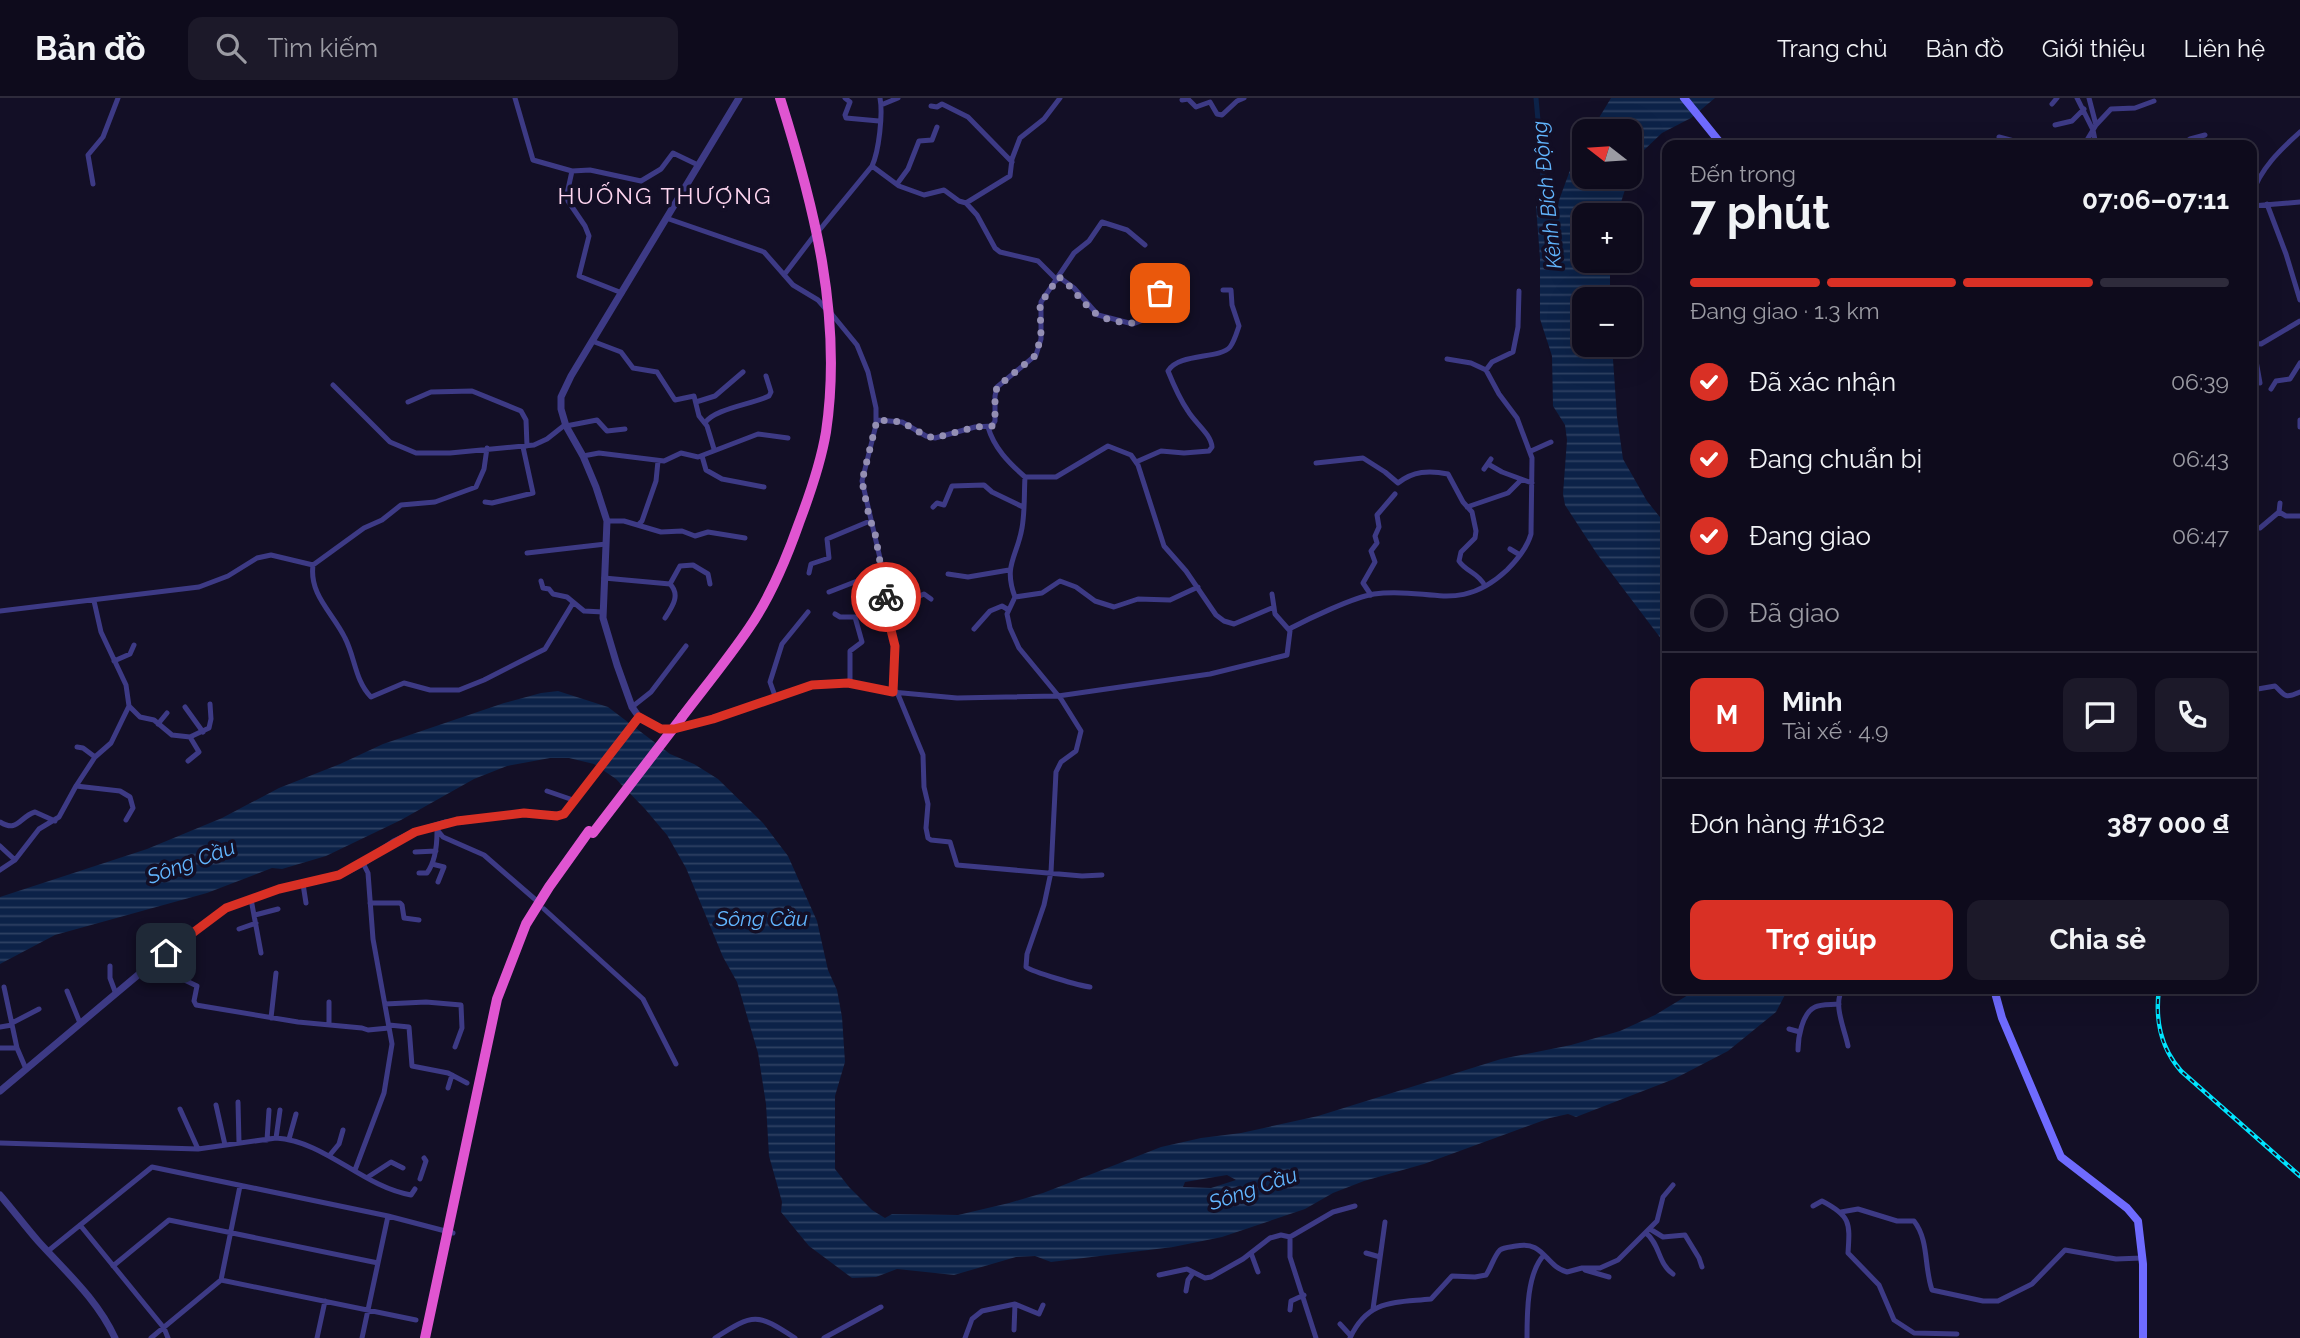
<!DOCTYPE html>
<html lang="vi">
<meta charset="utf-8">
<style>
:root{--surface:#0e0b1c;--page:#1c1929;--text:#f1f3f6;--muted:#9b9ba3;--line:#2e2b3b;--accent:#d93025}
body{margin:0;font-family:Raleway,sans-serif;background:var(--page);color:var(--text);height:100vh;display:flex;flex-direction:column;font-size:26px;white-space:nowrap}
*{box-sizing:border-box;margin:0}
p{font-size:23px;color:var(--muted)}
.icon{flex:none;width:38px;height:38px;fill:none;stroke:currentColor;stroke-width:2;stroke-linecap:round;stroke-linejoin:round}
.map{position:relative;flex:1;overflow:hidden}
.drawer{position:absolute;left:1662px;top:42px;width:595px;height:854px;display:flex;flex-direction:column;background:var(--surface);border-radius:14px;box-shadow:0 7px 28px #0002,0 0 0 2px var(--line)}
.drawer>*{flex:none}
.needle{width:46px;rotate:287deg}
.tools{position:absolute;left:1572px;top:21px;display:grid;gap:14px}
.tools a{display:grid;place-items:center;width:70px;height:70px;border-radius:14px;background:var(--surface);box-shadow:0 7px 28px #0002,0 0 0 2px var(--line);font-size:35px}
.pin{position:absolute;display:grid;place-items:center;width:60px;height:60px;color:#fff;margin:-30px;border-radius:14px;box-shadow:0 4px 10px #0006}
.courier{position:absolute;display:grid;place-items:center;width:70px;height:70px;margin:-35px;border:5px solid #d93025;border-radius:50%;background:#fff;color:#222;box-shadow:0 2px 9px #0007}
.summary em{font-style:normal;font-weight:700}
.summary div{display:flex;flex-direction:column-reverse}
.summary{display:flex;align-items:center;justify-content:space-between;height:119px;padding:0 28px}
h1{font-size:46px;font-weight:700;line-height:52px}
.bar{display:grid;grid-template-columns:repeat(4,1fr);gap:10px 7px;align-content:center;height:84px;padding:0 28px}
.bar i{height:9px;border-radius:5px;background:var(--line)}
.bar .active{background:var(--accent)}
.bar p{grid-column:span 4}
.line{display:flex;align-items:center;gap:18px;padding:0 28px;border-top:2px solid var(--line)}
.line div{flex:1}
.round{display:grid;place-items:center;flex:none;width:74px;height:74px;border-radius:14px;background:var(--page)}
ol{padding:0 28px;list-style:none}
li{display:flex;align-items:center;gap:21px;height:77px}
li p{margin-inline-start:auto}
li .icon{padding:7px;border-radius:50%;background:var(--accent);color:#fff;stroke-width:4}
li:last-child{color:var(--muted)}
li i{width:38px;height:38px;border:4px solid var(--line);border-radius:50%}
.cta{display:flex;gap:14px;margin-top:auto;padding:14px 28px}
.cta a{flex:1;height:80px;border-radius:14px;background:var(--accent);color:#fff;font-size:28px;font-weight:700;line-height:80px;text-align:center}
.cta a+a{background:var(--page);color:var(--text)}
header{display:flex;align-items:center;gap:42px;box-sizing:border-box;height:98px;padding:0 35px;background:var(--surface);border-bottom:2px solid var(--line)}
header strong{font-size:33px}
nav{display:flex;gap:38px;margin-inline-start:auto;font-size:24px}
.search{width:490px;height:63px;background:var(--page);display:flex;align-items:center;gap:18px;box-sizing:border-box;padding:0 24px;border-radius:14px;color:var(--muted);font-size:26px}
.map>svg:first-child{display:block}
.water{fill:url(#water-rules);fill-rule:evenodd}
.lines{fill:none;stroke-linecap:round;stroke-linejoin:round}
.canal{stroke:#0c2248;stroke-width:5}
.minor{stroke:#3d3a85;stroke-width:5}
.tertiary{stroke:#3d3a85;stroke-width:7}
.secondary{stroke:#6f6bff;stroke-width:8}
.trunk{stroke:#e055d1;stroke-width:10}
.rail-casing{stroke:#00e5ff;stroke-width:4.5}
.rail{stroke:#130f26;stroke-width:2;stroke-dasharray:5;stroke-linecap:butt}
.trunk-bridge{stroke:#e055d1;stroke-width:10}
.done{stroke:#948fb3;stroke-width:7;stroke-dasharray:0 12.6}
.route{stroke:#d93025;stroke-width:9}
.labels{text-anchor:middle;stroke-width:7;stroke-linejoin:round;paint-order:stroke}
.water-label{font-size:21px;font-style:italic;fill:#62b6ff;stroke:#130f26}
.quarter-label{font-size:23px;letter-spacing:2px;fill:#ffd6f0;stroke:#130f26}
</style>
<header>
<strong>Bản đồ</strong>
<div class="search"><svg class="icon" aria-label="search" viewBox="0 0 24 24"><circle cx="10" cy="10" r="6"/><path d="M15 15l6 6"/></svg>Tìm kiếm</div>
<nav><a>Trang chủ</a><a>Bản đồ</a><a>Giới thiệu</a><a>Liên hệ</a></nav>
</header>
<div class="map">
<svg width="2300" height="1240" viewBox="0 0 2300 1240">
<defs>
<pattern id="water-rules" width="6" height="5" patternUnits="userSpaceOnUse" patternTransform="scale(1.75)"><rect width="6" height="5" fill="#0c2248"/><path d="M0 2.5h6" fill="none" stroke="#2f4163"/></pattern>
</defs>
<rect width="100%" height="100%" fill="#130f26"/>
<path class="water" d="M 1611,0 L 1715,0 L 1691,20 L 1662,35 L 1643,53 L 1629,79 L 1617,117 L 1584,117 L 1584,163 L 1610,163 L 1610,201 L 1584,201 L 1584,247 L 1612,247 L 1617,319 L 1623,361 L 1647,403 L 1668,429 L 1668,550 L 1597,456 L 1565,407 L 1563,396 L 1567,342 L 1565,327 L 1553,308 L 1552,258 L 1540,221 L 1540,160 L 1536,108 L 1558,105 L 1573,64 L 1584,46 L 1584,79 L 1629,79 L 1629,33 L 1591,33 Z
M 558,593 L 608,609 L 670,656 L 694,666 L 718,681 L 763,725 L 788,758 L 817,823 L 828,872 L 837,892 L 842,919 L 845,964 L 835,998 L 835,1071 L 849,1089 L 872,1112 L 885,1120 L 892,1116 L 958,1117 L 1009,1105 L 1043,1095 L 1161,1049 L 1201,1040 L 1241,1035 L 1318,1018 L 1501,961 L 1571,947 L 1620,933 L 1655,917 L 1698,891 L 1788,891 L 1776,914 L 1728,953 L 1674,981 L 1576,1019 L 1568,1016 L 1550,1020 L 1424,1066 L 1364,1083 L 1333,1095 L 1305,1111 L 1222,1139 L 1173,1149 L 1051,1164 L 1035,1158 L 1016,1159 L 954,1177 L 897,1171 L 876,1179 L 852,1180 L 809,1148 L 781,1114 L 782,1104 L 769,1058 L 766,1006 L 758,955 L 737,884 L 723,859 L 686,770 L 667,737 L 645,711 L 616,681 L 594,666 L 569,660 L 550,660 L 507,668 L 474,681 L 401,722 L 326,758 L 282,771 L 272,770 L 207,795 L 55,837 L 0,866 L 0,799 L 147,751 L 222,720 L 279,690 L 340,666 L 383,646 L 504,605 L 541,595 ZM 1227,1077 L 1236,1082 L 1211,1090 L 1183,1089 L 1185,1084 Z"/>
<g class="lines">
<path class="canal" d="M 1536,0 L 1546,112"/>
<path class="minor" d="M 515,0 L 533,62 L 572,73 L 590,72 L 641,83 L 661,71 L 673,55 L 698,67
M 845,0 L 850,4 L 845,17 L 846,20 L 879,23
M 2077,0 L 2093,32 L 2096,47
M 1182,2 L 1188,1 L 1196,9 L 1210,4 L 1217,16 L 1222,17 L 1237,3 L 1244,0
M 2052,6 L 2057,0
M 881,7 L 898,0
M 931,8 L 937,9 L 942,6 L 968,19 L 1012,64
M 2055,27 L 2072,23 L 2084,11
M 2096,27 L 2111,11 L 2135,10 L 2154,3
M 1999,39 L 2029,47
M 2084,47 L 2096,27 L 2089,0
M 2182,47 L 2190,41 L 2205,37
M 872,68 L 899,88 L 924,97 L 944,92 L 959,103 L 966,105 L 977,117 L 995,150 L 1000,154 L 1038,163 L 1057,182
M 572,73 L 567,96 L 568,103 L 585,128 L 589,138 L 579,178 L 622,195
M 93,86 L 88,57 L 103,39 L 118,0
M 897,86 L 908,71 L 919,43 L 932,42 L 937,29
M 2252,97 C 2260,71 2280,52 2300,34
M 966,105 L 1010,78 L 1012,61 L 1020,40 L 1044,21 L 1060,0
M 2267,106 L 2286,156 L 2300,202
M 2252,108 L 2300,104
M 666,120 L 764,154 L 793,187 L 818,202 L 825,210
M 817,135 L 872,68 C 879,53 883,16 880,0
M 784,177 L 813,139
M 1059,179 L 1074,190 L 1098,217 L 1133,226 L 1143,222 L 1150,200 L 1159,197 L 1160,193 L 1154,182
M 830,214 L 857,247 L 868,274 L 876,310 L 876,327 L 862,383 L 883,473 L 890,528 L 895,548 L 893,594
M 592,243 L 621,254 L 633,270 L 657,274 L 675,302 L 694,298 L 699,318 L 707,328 L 714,351
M 2252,245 L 2261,246 L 2300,223
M 2253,246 L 2260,285
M 1486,272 L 1492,264 L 1513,254 L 1518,229 L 1519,193
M 333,287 L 390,344 L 416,355 L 450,355 L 534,347 L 547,341 L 566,326
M 2271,291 L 2276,283 L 2290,281 L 2300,265
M 408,304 L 431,294 L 472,293 L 521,313 L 526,322 L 527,348
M 696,304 L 715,298 L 743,274
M 877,322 L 902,324 L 926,338 L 935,340 L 975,329 L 992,328 L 995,323 L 995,298 L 997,289 L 1036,257 L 1041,241 L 1041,204 L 1074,155 L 1089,143 L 1102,124 L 1127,132 L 1145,147
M 2300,322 L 2300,329
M 705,325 C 713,311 753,306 769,298 L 771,294 L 766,278
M 566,328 L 597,322 L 607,333 L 625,331
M 988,329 C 994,350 1009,365 1025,379 L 1056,379 L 1108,348 L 1131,357 L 1138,367 L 1164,448 L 1186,473 L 1216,517 L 1224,523 L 1234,526 L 1274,509
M 1531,353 L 1551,344
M 583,358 L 599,355 L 664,363 L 681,355 L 698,359 L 758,336 L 788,340
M 702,358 L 706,372 L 722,381 L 764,389
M 1136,364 L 1161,353 L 1184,355 L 1209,353 L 1212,349 C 1211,336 1195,325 1188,313 C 1179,300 1174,288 1168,273 C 1178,255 1220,261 1230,249 C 1234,244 1237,234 1239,228 L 1232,207 L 1231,192 L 1223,192
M 1316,365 L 1363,360 L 1385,374 L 1398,385 C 1413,373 1429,372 1448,376 L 1463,404 L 1472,414 L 1476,433 L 1475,440 L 1461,454 L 1459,463 C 1466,474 1478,474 1485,488
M 1488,366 L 1502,374 L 1532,385
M 1484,371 L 1491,361
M 1025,379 C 1024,396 1025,413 1022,430 C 1017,459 1003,467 1015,499 L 1007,516 L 1010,530 L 1019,550 L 1061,601 L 1081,633 L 1076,653 L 1061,664 L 1056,674 L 1051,774 L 1044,807 L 1027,856 L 1026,869 C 1033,874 1080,888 1090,889
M 485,404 L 492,405 L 533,395 L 523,349
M 933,409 L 937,405 L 944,407 L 952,388 L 984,387 L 992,394 L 1023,409
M 1467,409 L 1508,395 L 1521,382
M 2279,414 L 2286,418 L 2300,418
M 607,423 L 624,423 L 661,434 L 682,433 L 695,438 L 708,434 L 745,440
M 639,426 L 642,423 L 656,383 L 658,363
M 2252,430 L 2260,430 L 2279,414 L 2280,405
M 1510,451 L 1520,457
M 527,455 L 606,446
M 313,467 C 309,497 333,515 345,540 C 355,559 355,583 371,599 L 404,585 L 430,592 L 459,592 L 484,582 L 545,551 L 573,505
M 809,475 L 811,466 L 829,460 L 827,441 L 870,423
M 948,476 L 968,479 L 1009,472
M 604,480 L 670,486 C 681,497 672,509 665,520
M 541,483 L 543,490 L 549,491 L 553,496 L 567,499 L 584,513 L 603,514
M 670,486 L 680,468 L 693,467 L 708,476 L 710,486
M 886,493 L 907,494 L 915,500 L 924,496 L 931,501
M 829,494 L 883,473
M 1371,497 L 1363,485 L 1375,464 L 1371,453 L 1377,445 L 1375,438 L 1379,429 L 1377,417 L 1395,396
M 1015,499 L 1042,495 L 1060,483 L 1076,489 L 1095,503 L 1114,509 L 1138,501 L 1170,502 L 1198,489
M 0,513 L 199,489 L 228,478 L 257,460 L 271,457 L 313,467 L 364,430 L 382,422 L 401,407 L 435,404 L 476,389 L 484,371 L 487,350
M 835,516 L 840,519 L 855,519 L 862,544 L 850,553 L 850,586
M 974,531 L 990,513 L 1002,508 L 1007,511
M 1289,531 C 1308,521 1354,499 1374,496 C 1428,488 1459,517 1507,472 C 1517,462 1527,450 1531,436 L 1532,360 L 1517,320 L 1499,296 L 1486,272 L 1471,265 L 1447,261
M 114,563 L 130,556 L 134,547
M 2252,592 L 2275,588 C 2286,598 2284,601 2300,594
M 897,594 L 923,657 L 924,689 L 928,706 L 926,730 L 928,740 L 931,742 L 950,744 L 957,767 L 1082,778 L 1102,777
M 775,598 L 770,584 L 782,546 L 808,514
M 129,608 L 140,619 L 154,622 L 172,637 L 190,639 L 209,630 L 211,621 L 210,606
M 185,609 L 203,634
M 632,609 L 651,594 L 686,548
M 639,619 L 661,631 L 674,631 L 713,621 L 799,590 L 823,585 L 848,585 L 881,593 L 957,600 L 1058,598 L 1210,576 L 1287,557 L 1290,533 L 1275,516 L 1272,496
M 158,626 L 167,615
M 77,649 L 83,650 L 95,659
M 188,663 L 199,654 L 190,639
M 76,688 L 120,693 L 130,699 L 133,710 L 126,722
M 547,693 L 576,703
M 0,724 C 18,735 19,719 35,714 L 55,723
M 434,728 L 443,739 L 484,757 L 537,803
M 0,748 L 15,762
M 415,754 L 436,753
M 432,766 L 444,769 L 438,784
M 0,772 L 15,762 L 39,731 L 59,719 L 76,688 L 95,659 L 111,645 L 129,608 L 126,587 L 101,534 L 94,503
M 419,775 L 427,775 C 435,764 437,748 437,734
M 303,786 L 306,805
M 251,801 L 261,855
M 370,805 L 400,805 L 402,807 L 404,820 L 419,822
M 544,811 L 643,901 L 676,966
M 255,817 L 278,811
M 239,831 L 256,825
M 151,866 L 197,888 L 194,903 L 196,907 L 298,924 L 362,930 L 368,932 L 389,930
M 110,868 L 110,880 L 116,896
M 4,889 L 17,950 L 26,971
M 1843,891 C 1832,905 1845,932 1848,948
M 67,893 L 80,925
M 329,904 L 329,927
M 385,906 L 426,904 L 461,907 L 462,930 L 455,949
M 271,920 L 276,875
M 12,925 L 39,911
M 389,927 L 409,929 L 412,968 L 448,975 L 467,985
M 0,929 L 12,927
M 1789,931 L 1800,934
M 0,950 L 17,950
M 1798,952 C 1798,940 1802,915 1815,909 C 1821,906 1832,907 1839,906
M 448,990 L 452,977
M 238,1004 L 239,1045
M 216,1007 L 225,1047
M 180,1011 L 198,1051
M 276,1040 L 280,1012
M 289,1041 L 296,1016
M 267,1042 L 269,1012
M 0,1045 L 198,1051 L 276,1040 C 325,1043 363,1089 411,1097 L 415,1091
M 329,1058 L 339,1046 L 343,1032
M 355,1072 L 384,995 L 392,946 L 373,841 L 368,775 L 363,765
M 368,1079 L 391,1064 L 403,1070
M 420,1081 L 426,1063 L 424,1060
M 1813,1108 L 1822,1103 C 1851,1118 1850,1125 1848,1155 L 1879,1187 L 1894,1222 L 1914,1235 L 1957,1236
M 1841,1114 L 1858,1111 L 1897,1123 L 1914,1123 C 1929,1142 1924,1169 1932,1192 L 1983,1203 L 1998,1203 L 2032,1186 L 2065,1152 L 2116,1161 L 2142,1160
M 80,1127 L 164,1230 L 168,1240
M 1650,1131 L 1663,1139 L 1685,1137 L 1699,1160 L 1702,1169
M 1646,1135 C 1660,1146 1658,1166 1673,1176
M 1290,1139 L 1290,1159 L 1316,1240
M 48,1153 L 152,1069 L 388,1118 L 453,1135
M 1251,1155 L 1258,1174
M 1366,1155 L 1380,1159
M 113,1168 L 169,1122 L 378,1165
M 1585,1172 L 1609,1179
M 1159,1177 L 1187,1171 L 1205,1180 L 1211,1179 L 1243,1161 L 1270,1140 L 1281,1137 L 1290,1139 L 1333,1114 L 1355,1108
M 221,1182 L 240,1088
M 1186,1193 L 1188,1182 L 1193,1175
M 1373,1211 L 1385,1124
M 1290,1212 L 1291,1203 L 1304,1197
M 1340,1226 L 1351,1238
M 1014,1232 L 1015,1206
M 151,1240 L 221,1182 L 416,1222
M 317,1240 L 325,1203
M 362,1240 L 388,1118
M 715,1240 C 754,1215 757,1215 795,1240
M 824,1240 L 881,1209
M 965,1240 L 972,1221 L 982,1213 L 1015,1206 L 1039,1216 L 1043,1207
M 1350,1240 C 1368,1201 1394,1205 1431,1201 L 1452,1178 L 1475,1179 L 1486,1177 C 1491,1170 1494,1158 1500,1152 C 1504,1149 1511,1149 1516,1148 C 1544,1142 1545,1168 1567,1174 L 1582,1170 L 1600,1170 L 1618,1162 L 1657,1123 L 1663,1099 L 1673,1087
M 1527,1240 C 1527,1215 1527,1175 1544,1157"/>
<path class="tertiary" d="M 0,993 L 151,866 L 226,810 L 279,791 L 339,777 L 363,765 L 394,744 L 415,734 L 445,725 L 524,715 L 552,718 L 564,716 L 636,622 L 639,619 L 632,609 L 617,567 L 603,520 L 607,423 L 596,389 L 583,358 L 566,328 L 561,311 L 561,299 L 571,278 L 739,0
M 0,1097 C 13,1112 25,1128 38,1143 C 66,1174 97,1201 115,1240"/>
<path class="secondary" d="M 1684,0 L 1722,47
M 1994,891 L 2002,920 L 2061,1059 L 2127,1110 L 2138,1123 L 2143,1166 L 2143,1240"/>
<path class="trunk" d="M 682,619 C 704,590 728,561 749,530 C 771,498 786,462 799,425 C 810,396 821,364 826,334 C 843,219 814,108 780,0
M 425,1240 L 497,901 L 526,826 L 549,789 L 589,733"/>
<g class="rail-casing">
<path id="rail" d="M 2159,891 C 2155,922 2160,949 2181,973 L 2300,1078"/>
</g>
<use href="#rail" class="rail"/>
<path class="trunk-bridge" d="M 593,735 L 682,619"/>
</g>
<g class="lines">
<path class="done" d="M 886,499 L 874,429 L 870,423 L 862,383 L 877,322 L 902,324 L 926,338 L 935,340 L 975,329 L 992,328 L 995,323 L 995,298 L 997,289 L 1036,257 L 1041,238 L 1040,206 L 1059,179 C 1074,190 1082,205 1095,215 C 1104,222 1134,229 1143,222 L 1150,200 L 1160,195"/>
<path class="route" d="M 166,855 L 226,810 L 279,791 L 339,777 L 415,734 L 457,723 L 524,715 L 557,718 L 564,716 L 639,619 L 661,631 L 674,631 L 713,621 L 812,587 L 848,585 L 893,594 L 895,548 L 890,528 L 886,499"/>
</g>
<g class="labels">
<g class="water-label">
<text transform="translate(1547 97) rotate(-96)" y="7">Kênh Bích Động</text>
<text transform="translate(191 764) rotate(-20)" y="7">Sông Cầu</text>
<text x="762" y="828">Sông Cầu</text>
<text transform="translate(1253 1091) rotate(-19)" y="7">Sông Cầu</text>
</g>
<g class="quarter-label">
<text x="665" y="106">HUỐNG THƯỢNG</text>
</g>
</g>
</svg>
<div class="tools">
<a><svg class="needle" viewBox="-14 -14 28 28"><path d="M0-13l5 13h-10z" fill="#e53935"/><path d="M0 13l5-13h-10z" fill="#9b9ba3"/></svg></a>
<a>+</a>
<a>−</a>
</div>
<div class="pin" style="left:1160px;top:195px;background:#ea580c"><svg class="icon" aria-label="bag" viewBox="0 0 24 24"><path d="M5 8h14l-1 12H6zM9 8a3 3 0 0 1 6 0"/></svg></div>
<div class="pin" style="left:166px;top:855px;background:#1f2937"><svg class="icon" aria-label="home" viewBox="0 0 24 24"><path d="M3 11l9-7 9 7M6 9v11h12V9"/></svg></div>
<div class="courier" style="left:886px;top:499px"><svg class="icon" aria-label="bike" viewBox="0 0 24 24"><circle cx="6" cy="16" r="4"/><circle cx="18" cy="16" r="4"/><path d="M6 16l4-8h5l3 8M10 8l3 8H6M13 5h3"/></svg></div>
<section class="drawer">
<div class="summary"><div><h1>7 phút</h1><p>Đến trong</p></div><em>07:06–07:11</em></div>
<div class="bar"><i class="active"></i><i class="active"></i><i class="active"></i><i></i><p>Đang giao · 1.3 km</p></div>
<ol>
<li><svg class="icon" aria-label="check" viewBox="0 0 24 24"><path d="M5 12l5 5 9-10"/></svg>Đã xác nhận<p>06:39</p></li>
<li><svg class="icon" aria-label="check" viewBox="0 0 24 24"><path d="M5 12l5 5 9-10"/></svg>Đang chuẩn bị<p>06:43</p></li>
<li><svg class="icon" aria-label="check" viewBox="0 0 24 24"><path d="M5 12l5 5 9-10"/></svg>Đang giao<p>06:47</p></li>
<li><i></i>Đã giao</li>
</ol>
<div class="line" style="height:126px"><b class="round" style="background:var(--accent);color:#fff">M</b><div><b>Minh</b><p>Tài xế · 4.9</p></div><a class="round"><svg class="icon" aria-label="chat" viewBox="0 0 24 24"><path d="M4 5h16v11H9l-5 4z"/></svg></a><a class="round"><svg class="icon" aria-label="phone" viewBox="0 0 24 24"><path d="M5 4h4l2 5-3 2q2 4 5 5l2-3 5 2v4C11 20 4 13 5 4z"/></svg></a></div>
<div class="line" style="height:91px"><div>Đơn hàng #1632</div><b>387 000 ₫</b></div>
<div class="cta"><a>Trợ giúp</a><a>Chia sẻ</a></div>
</section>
</div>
